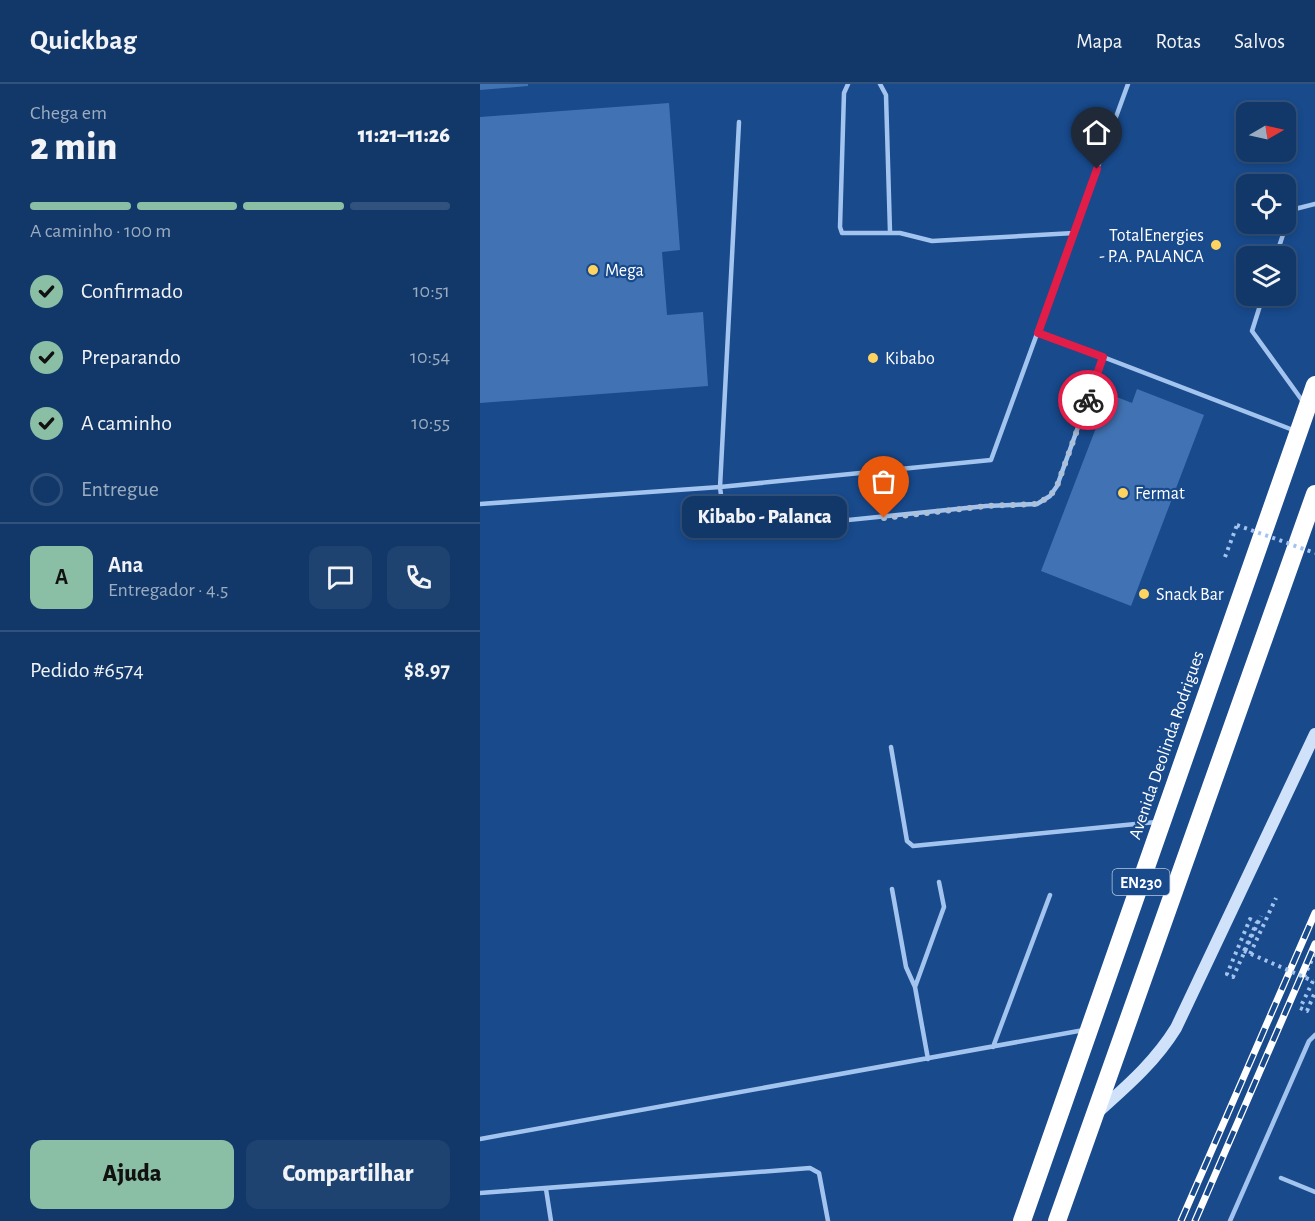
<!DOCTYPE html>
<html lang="pt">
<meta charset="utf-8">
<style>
:root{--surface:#123869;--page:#1f4371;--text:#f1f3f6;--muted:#9cacc0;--line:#31527d;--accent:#8abfa5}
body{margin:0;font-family:"Alegreya Sans",sans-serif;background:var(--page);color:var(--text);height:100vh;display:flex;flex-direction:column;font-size:22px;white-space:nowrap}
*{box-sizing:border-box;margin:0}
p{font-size:20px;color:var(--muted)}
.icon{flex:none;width:33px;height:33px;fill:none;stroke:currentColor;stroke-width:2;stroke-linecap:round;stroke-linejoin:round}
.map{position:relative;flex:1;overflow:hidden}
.drawer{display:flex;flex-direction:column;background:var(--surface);width:480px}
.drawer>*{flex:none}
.needle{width:39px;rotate:81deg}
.buttons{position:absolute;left:756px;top:18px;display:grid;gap:12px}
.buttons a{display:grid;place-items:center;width:60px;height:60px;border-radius:12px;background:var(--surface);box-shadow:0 3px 9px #0003,0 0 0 2px var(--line);font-size:30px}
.pin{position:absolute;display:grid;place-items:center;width:51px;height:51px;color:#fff;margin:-62px -26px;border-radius:50% 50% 50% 0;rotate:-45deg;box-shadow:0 0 6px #0007}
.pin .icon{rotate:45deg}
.courier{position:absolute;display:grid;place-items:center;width:60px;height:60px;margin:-30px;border:4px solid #e11d48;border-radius:50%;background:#fff;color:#222;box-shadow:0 2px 8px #0007}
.bubble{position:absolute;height:42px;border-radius:12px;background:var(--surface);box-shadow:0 3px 9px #0003,0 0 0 2px var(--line);font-size:20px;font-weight:800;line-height:42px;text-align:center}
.headline em{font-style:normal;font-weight:800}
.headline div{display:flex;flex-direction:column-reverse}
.headline{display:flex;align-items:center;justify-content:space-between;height:102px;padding:0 30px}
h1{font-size:39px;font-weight:800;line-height:45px}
.bar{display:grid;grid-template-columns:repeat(4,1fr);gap:9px 6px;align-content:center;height:72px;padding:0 30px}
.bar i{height:8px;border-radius:4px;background:var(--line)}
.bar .active{background:var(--accent)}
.bar p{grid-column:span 4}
.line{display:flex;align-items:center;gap:15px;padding:0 30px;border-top:2px solid var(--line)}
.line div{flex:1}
.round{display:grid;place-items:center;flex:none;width:63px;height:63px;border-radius:12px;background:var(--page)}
ol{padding:0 30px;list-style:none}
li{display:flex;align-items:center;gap:18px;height:66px}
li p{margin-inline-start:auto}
li .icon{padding:6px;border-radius:50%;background:var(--accent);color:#111;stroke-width:4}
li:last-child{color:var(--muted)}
li i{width:33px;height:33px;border:3px solid var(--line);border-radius:50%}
.primary-button{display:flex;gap:12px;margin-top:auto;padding:12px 30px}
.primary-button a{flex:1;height:69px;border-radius:12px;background:var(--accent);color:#111;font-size:24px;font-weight:800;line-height:69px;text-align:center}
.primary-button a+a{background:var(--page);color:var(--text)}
header{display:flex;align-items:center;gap:36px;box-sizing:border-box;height:84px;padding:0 30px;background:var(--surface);border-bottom:2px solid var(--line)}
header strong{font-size:28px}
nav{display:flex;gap:33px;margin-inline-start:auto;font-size:21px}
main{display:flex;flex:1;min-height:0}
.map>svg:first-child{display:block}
.building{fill:#4173b4}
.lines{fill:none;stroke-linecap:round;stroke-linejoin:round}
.path{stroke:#a3c4ee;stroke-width:4;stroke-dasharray:3 4.5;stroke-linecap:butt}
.lane{stroke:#a3c4ee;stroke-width:4.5}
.secondary{stroke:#d0e2fa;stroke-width:12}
.highway{stroke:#fff;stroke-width:18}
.rail-casing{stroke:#fff;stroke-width:7}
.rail{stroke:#184a8c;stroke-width:4.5;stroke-dasharray:14;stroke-linecap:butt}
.path-bridge{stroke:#a3c4ee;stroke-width:4;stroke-dasharray:3 4.5;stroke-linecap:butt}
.done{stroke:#aec0d7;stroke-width:6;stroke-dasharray:0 10.8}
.route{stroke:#e11d48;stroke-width:8}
.poi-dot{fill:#ffd360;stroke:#184a8c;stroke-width:2}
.labels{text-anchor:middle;stroke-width:4.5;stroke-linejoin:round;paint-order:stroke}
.shield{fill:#184a8c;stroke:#bac9dc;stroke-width:1.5}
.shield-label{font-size:16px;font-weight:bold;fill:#fff}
.poi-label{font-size:18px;fill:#fff;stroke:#184a8c;text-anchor:start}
.street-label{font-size:18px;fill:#fff;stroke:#184a8c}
</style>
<header>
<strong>Quickbag</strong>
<nav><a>Mapa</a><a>Rotas</a><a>Salvos</a></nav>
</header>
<main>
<section class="drawer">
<div class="headline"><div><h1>2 min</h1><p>Chega em</p></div><em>11:21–11:26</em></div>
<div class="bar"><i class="active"></i><i class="active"></i><i class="active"></i><i></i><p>A caminho · 100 m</p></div>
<ol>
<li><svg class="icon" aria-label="check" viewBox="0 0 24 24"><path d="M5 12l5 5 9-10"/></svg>Confirmado<p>10:51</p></li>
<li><svg class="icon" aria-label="check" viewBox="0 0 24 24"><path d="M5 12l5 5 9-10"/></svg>Preparando<p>10:54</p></li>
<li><svg class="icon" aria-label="check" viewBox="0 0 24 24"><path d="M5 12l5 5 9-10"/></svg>A caminho<p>10:55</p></li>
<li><i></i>Entregue</li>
</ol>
<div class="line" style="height:108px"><b class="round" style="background:var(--accent);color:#111">A</b><div><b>Ana</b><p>Entregador · 4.5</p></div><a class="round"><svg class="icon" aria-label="chat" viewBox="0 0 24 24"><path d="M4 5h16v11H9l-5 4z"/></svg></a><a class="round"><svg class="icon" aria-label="phone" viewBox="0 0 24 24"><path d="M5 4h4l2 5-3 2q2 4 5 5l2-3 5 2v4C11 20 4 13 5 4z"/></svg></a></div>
<div class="line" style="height:78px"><div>Pedido #6574</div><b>$8.97</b></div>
<div class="primary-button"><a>Ajuda</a><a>Compartilhar</a></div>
</section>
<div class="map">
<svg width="835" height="1137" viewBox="0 0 835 1137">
<rect width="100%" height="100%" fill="#184a8c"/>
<path class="building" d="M 0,0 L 48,0 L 48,2 L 0,6 Z
M 189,19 L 200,166 L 182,168 L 187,231 L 223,228 L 228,302 L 0,319 L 0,33 Z
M 657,305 L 724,331 L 651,522 L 561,487 L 629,310 L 652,319 Z"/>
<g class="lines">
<path class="path" d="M 745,473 L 757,441
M 764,867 L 777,838 L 770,835 L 747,890 L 753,893 L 781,832
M 770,870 L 796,814
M 824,893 L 835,869
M 833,897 L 820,924 L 827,927 L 835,908"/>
<path class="lane" d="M 368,0 L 364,9 L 360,143 L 362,149 L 420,149 L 452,157 L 594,149
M 400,0 L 406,11 L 410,148
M 259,38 L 240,403 L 245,443 L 250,448 L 506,422 L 557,420 L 570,412 L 577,402 L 623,273
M 796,172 L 811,126 L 835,120
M 783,212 L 772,247 L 824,319
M 558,248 L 813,346
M 0,420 L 240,403 L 511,376 L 648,0
M 411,663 L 427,757 L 433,762 L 676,738
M 412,805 L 426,883 L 435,903
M 513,963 L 570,811
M 448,975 L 435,903 L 464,823 L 459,798
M 0,1055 L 604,946
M 801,1094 L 835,1108
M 66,1105 L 71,1137
M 0,1109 L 330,1084 L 339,1089 L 348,1137
M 750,1137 L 829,957 L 835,951"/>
<path class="secondary" d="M 618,1028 C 647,1002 675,978 696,944 L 835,650"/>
<path class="highway" d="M 542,1137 L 835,301
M 577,1137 L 835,410"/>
<g class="rail-casing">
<path id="rail" d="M 701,1137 L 835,829
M 715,1137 L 835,860"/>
</g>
<use href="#rail" class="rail"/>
<path class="path-bridge" d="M 757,441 L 835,469
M 764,867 L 833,897"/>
</g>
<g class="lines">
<path class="done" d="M 404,434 L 506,422 L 557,420 L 570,412 L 577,402 L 608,316"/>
<path class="route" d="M 608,316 L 623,273 L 558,249 L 617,85"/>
</g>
<g class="poi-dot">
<circle cx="736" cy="161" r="6"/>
<circle cx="113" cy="186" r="6"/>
<circle cx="393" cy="274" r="6"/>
<circle cx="643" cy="409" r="6"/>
<circle cx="664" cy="510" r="6"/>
</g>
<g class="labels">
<rect class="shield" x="632.5" y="785" width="57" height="26" rx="4.5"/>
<g class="shield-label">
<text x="661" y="804">EN230</text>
</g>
<g class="poi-label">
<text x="724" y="157" text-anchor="end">TotalEnergies<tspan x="724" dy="21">- P.A. PALANCA</tspan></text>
<text x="125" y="192">Mega</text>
<text x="405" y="280">Kibabo</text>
<text x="655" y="415">Fermat</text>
<text x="676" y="516">Snack Bar</text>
</g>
<g class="street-label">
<text transform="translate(686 661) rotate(-71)" y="6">Avenida Deolinda Rodrigues</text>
</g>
</g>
</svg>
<div class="buttons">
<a><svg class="needle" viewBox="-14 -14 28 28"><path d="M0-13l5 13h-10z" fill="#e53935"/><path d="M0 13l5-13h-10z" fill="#9cacc0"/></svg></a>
<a><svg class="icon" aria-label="locate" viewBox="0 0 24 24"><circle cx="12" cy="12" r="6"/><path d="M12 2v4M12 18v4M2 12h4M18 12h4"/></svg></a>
<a><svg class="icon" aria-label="layers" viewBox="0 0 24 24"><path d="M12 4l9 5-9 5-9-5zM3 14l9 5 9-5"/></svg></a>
</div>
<div class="pin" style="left:404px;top:434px;background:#ea580c"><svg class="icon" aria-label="bag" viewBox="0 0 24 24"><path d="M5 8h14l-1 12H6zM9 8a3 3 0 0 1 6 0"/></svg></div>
<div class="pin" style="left:617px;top:85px;background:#1f2937"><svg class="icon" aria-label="home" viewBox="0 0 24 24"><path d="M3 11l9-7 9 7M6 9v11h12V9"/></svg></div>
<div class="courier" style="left:608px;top:316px"><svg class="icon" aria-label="bike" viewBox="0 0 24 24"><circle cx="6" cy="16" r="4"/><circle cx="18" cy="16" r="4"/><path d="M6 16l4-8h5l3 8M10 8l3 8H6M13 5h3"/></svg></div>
<div class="bubble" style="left:202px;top:412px;width:165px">Kibabo - Palanca</div>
</div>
</main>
